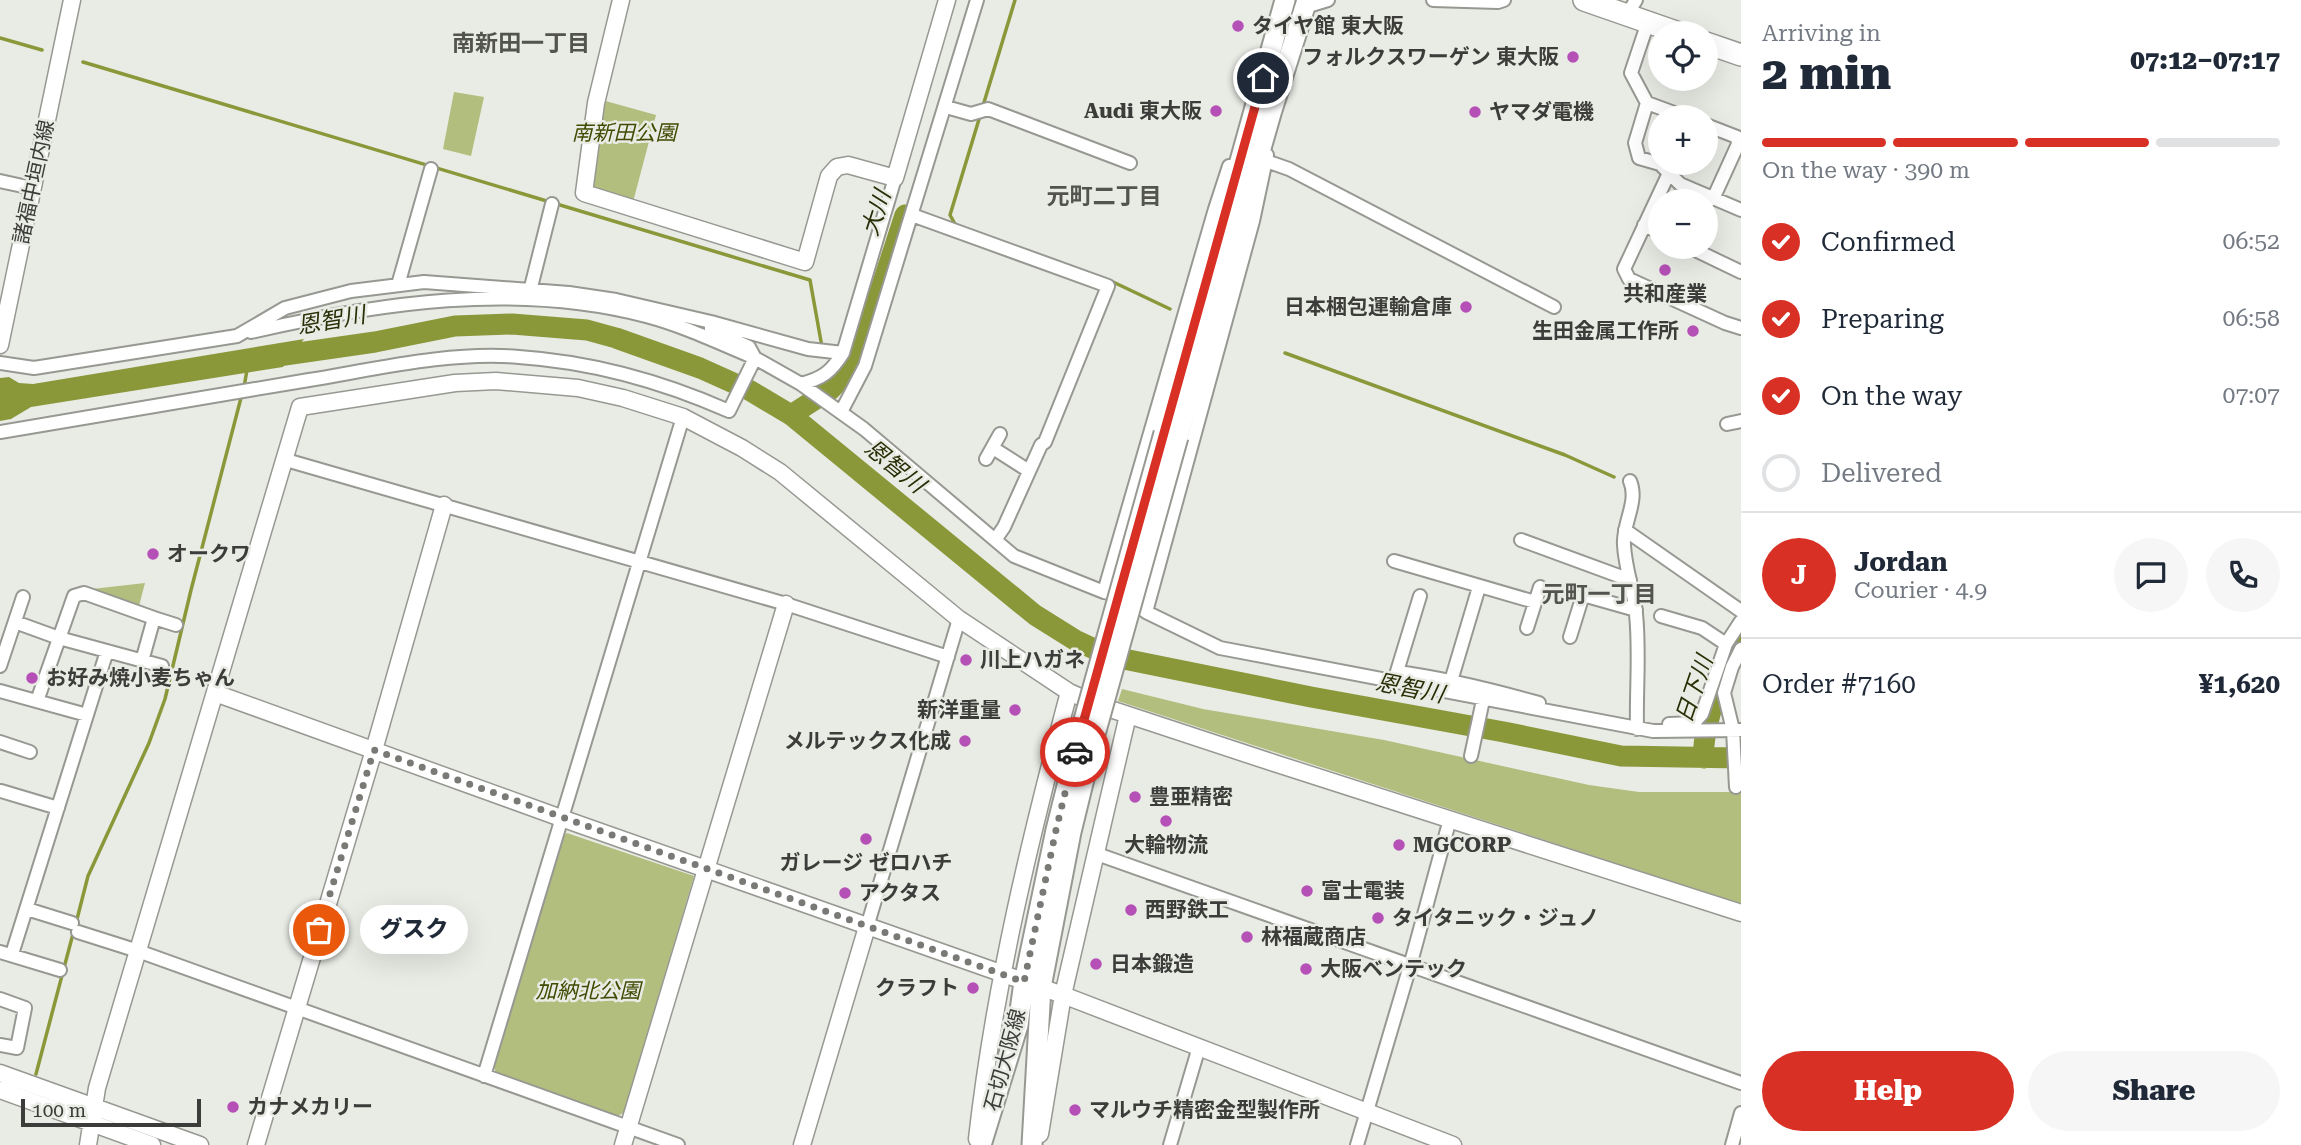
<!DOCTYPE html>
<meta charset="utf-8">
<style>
:root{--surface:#fff;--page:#f6f6f7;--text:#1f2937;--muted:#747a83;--line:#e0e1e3;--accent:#d93025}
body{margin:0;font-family:"Roboto Serif","Noto Sans JP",serif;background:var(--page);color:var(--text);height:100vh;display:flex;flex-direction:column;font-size:26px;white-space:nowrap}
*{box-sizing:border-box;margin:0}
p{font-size:23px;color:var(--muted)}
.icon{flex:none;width:38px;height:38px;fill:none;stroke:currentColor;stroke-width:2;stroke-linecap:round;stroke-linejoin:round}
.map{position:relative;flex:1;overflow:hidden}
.sheet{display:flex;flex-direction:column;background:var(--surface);width:560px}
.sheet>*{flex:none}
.tools{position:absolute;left:1648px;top:21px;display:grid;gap:14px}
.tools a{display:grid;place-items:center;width:70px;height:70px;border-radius:50%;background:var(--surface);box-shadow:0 7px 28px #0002;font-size:35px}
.scale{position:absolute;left:21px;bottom:18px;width:180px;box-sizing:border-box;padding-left:7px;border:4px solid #3c3d3a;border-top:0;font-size:19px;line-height:24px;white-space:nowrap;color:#3c3d3a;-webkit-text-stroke:5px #e9ebe5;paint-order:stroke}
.pin{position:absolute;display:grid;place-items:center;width:60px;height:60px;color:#fff;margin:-30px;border:4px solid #fff;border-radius:50%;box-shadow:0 2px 7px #0007}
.courier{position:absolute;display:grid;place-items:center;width:70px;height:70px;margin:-35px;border:5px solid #d93025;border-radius:50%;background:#fff;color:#222;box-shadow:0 2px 9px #0007}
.bubble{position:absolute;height:49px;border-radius:24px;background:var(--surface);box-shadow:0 7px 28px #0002;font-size:23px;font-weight:800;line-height:49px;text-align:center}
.overview em{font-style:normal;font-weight:800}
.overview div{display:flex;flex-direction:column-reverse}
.overview{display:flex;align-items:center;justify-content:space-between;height:119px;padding:0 21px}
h1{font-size:46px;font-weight:800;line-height:52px}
.bar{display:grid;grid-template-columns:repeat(4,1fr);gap:10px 7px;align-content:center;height:84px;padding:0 21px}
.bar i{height:9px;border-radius:5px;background:var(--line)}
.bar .on{background:var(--accent)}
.bar p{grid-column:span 4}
.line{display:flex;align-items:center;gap:18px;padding:0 21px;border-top:2px solid var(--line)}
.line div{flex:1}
.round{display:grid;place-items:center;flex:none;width:74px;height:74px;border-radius:37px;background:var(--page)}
ol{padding:0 21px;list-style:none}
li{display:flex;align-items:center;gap:21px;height:77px}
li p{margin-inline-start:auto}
li .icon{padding:7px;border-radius:50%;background:var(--accent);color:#fff;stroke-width:4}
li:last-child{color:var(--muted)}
li i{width:38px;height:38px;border:4px solid var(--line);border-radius:50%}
.cta{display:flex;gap:14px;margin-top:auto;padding:14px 21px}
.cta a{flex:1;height:80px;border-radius:42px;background:var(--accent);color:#fff;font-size:28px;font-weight:800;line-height:80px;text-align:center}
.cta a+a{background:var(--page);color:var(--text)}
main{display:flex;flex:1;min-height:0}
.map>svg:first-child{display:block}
.green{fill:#b2be7e}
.water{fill:#8a983a}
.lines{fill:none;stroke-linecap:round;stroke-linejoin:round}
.stream{stroke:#8a983a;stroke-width:3.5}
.river{stroke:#8a983a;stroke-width:21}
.minor-casing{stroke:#979892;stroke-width:16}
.tertiary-casing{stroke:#979892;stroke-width:19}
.secondary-casing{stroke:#979892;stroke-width:23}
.trunk-casing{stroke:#979892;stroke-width:24}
.minor{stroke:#fff;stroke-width:12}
.tertiary{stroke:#fff;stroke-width:16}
.secondary{stroke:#fff;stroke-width:19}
.trunk{stroke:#fff;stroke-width:21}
.secondary-bridge-casing{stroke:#979892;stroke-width:23;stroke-linecap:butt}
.secondary-bridge{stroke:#fff;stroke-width:19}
.done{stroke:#797a76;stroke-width:7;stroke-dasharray:0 12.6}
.route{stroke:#d93025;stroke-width:9}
.poi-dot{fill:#b550b6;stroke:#e9ebe5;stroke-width:2.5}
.labels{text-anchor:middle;stroke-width:5;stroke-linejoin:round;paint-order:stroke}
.poi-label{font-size:21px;font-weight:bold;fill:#3c3d3a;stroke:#e9ebe5;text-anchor:start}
.park-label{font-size:21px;font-style:italic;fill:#414a00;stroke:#e9ebe5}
.street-label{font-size:21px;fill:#3c3d3a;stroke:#e9ebe5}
.neighbourhood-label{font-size:23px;font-weight:bold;fill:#53544f;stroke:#e9ebe5}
.water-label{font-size:23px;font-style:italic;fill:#282e05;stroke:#e9ebe5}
</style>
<main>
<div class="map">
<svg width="1741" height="1145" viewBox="0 0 1741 1145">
<rect width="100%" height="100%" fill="#e9ebe5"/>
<path class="green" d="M 454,92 L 484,97 L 471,156 L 443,149 Z
M 602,100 L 656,115 L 633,202 L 596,192 L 591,184 Z
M 145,583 L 139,606 L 92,589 Z
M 1122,689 L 1203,709 L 1384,740 L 1589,785 L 1639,792 L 1741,792 L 1741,904 L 1118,701 Z
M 567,833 L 694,876 L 624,1113 L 617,1116 L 497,1074 L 493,1066 L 561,837 Z"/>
<path class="water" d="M 304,339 L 283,367 L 31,407 L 11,419 L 0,421 L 0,378 L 9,377 L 19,383 L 33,384 Z"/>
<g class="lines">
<path class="stream" d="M 0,38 L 42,50
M 83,62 L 810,280 L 822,347
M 982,109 L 1015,0
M 959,226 L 955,224 L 950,215 L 980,116
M 1111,281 L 1170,309
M 1285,353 L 1565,455 L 1614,477
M 828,375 L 830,390
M 244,387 L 247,370
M 1642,613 L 1643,634
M 76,923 L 88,876 L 149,743 L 165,699 L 191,590 L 242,394
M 36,1074 L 74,930"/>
<path class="river" d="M 264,358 L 375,342 L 455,326 L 512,324 L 587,330 L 616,338 L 700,368 L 749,390 L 791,415 L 1035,615 L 1075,640 L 1109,656 L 1311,697 L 1504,732 L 1621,756 L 1741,758
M 791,415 L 830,390 L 857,362 L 905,215
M 1704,758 C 1701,730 1725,662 1741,638"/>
<g class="minor-casing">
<path id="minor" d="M 1433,0 L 1498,2 L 1504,0
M 1305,7 L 1328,0
M 1627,15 L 1636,0
M 1648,22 L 1631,73 L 1647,103 L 1635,143 L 1639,158 L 1660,164 L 1680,184 L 1741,210
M 1647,103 L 1685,117
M 946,107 L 971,114 L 988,109 L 1130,163
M 1706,125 L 1737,137 L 1738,144 L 1713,199
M 1266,161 L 1289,169 L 1554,307
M 1669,173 L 1624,269 L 1629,279 L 1725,323 L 1741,328
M 0,181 L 32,188
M 912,215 L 1108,286 L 1045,442 L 1041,445 L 1004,527 L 995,540
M 1644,225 L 1661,233
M 1689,247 L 1741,272
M 398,285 L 431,169
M 530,291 L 552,204
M 711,322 L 808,349 L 843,353
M 0,363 L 34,368 L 237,336 L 285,308 L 351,291 L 424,282 L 569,293 L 616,300 L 711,322 L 711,330 L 749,347 L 755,358 L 801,384 L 864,429 L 1014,556 L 1104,592 L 1125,596 L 1146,612 L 1220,648 L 1653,731 L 1741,730
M 801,384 C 823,378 831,372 843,353 L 895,178
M 841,412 L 865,366 L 977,0
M 1727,424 L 1741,421
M 0,432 C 103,415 206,397 309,380 C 376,369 452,351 519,357 C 593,362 661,381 729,411 L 755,358 C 719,343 684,326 646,316 C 516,282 379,303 251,332
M 993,448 L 1029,471
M 986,459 L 1000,434
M 286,460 L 786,604 L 948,657
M 1630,481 C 1639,502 1622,524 1624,545 C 1625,568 1634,591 1636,614 C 1640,652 1636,691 1637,729
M 1625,530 L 1741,611
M 1521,540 L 1630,580
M 1394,561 L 1535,602
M 1104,592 L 1215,209 L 1229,166
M 1146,612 L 1253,221 L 1267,155
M 1661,616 L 1702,628 L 1726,644
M 15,622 L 59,638 L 162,666
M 1527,628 L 1540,587
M 1570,637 L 1583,595 L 1636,610
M 142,661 L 154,618 L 176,625
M 0,666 L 23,597
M 1397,672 C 1445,678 1492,690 1539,703
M 1395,678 L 1420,596
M 1451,681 L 1479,587
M 0,691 L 87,715
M 37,701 L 74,596 L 84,593 L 154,618
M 1669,724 L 1694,723 L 1702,714 L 1726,644 L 1741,621
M 0,742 L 30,752
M 1471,756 L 1483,700
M 1736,787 L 1733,730 L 1724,693 L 1732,667 L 1741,649
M 1,791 L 58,808
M 1097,854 L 1741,1083
M 27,909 L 72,923
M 867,927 L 959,619
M 78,932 L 138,951 L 678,1145
M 0,952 L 60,970
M 12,954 L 107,651
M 0,999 L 25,1008 L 17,1048 L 0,1045
M 484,1076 L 683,417
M 1170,1145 L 1199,1047
M 1357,1145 L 1410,966 L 1450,819
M 1732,1145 L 1741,1113"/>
</g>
<g class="tertiary-casing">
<path id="tertiary" d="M 621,0 L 596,103 L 584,193 L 805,262 L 829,176 L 837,167 L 848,165 L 895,178 L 947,0
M 0,345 L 72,0
M 215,693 L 561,818 L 1063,995 L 1453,1145
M 0,1073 L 200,1145
M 0,1090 L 152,1145
M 1040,1134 L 1063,995 L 1128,715
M 977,1139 C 994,987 1030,839 1069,692
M 88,1145 L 97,1088 L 300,407 L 455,383 L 496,381 L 578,388 L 623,398 L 683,417 L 742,448 L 780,472 L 959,619 L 1069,692 L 1098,705 L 1274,763 L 1741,913
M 256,1145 L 374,750 L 444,505
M 623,1145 L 786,604
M 802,1145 L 867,927"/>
</g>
<g class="secondary-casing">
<path id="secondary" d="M 1164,433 L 1285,0
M 1178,437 L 1272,110 L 1307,0
M 981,1145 L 1018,1025 L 1024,982 L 1056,830 L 1080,734
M 1032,1145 L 1041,987 L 1071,832 L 1094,738"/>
</g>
<g class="trunk-casing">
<path id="trunk" d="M 1584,0 L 1679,33
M 1706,43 L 1741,55"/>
</g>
<use href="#minor" class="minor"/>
<use href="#tertiary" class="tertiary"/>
<use href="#secondary" class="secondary"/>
<use href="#trunk" class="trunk"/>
<g class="secondary-bridge-casing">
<path id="secondary-bridge" d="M 1080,734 L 1164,433
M 1094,738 L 1178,437"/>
</g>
<use href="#secondary-bridge" class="secondary-bridge"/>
</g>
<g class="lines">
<path class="done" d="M 319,930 L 374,750 L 1024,982 L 1056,830 L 1075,752"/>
<path class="route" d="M 1075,752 L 1263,78"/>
</g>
<g class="poi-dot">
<circle cx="1238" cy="26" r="7"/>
<circle cx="1573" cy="57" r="7"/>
<circle cx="1216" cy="111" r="7"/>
<circle cx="1475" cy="112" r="7"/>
<circle cx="1665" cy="270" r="7"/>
<circle cx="1466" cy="307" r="7"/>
<circle cx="1693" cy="331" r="7"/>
<circle cx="153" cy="554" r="7"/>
<circle cx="966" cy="660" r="7"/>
<circle cx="32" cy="678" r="7"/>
<circle cx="1015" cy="710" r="7"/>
<circle cx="965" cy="741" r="7"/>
<circle cx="1135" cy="797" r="7"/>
<circle cx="1166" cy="821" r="7"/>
<circle cx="866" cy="839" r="7"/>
<circle cx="1399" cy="845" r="7"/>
<circle cx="1307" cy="891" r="7"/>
<circle cx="845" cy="893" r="7"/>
<circle cx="1131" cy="910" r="7"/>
<circle cx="1378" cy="918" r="7"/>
<circle cx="1247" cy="937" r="7"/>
<circle cx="1096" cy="964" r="7"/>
<circle cx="1306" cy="969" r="7"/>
<circle cx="973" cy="988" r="7"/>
<circle cx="233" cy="1107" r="7"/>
<circle cx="1075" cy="1110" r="7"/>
</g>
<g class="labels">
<g class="poi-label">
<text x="1252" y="33">タイヤ館 東大阪</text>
<text x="1559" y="64" text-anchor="end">フォルクスワーゲン 東大阪</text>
<text x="1202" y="118" text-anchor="end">Audi 東大阪</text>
<text x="1489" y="119">ヤマダ電機</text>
<text x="1665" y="301" text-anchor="middle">共和産業</text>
<text x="1452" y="314" text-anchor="end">日本梱包運輸倉庫</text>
<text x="1679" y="338" text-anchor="end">生田金属工作所</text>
<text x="167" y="561">オークワ</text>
<text x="980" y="667">川上ハガネ</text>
<text x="46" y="685">お好み焼小麦ちゃん</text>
<text x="1001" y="717" text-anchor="end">新洋重量</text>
<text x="951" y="748" text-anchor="end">メルテックス化成</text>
<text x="1149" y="804">豊亜精密</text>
<text x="1166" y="852" text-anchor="middle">大輪物流</text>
<text x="1413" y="852">MGCORP</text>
<text x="866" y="870" text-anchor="middle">ガレージ ゼロハチ</text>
<text x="1321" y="898">富士電装</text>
<text x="859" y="900">アクタス</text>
<text x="1145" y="917">西野鉄工</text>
<text x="1392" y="925">タイタニック・ジュノ</text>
<text x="1261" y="944">林福蔵商店</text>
<text x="1110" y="971">日本鍛造</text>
<text x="1320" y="976">大阪ベンテック</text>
<text x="959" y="995" text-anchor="end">クラフト</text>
<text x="247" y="1114">カナメカリー</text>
<text x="1089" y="1117">マルウチ精密金型製作所</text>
</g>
<g class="park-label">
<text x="624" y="140">南新田公園</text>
<text x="588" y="998">加納北公園</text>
</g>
<g class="street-label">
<text transform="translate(34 182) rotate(-78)" y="7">諸福中垣内線</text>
<text transform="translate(1005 1060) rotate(-75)" y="7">石切大阪線</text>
</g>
<g class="neighbourhood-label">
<text x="521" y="51">南新田一丁目</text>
<text x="1104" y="204">元町二丁目</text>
<text x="1599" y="602">元町一丁目</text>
</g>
<g class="water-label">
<text transform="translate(876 213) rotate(-72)" y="8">大川</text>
<text transform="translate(331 320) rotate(-10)" y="8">恩智川</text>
<text transform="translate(895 466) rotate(39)" y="8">恩智川</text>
<text transform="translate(1410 688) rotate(11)" y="8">恩智川</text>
<text transform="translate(1694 689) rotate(-71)" y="8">日下川</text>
</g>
</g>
</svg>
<div class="tools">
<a><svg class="icon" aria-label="locate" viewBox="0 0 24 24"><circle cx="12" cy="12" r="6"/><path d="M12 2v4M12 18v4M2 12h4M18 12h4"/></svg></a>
<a>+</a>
<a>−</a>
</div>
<div class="scale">100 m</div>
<div class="pin" style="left:319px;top:930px;background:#ea580c"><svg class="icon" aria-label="bag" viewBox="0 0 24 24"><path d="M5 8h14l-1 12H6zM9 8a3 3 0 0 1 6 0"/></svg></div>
<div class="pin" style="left:1263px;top:78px;background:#1f2937"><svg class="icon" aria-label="home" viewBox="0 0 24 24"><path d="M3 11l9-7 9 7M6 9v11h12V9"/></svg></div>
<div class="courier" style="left:1075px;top:752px"><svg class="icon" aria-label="car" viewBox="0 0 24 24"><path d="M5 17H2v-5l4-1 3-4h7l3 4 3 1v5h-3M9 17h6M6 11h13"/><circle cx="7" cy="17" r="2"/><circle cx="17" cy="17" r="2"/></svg></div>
<div class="bubble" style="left:360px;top:905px;width:108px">グスク</div>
</div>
<section class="sheet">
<div class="overview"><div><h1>2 min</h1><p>Arriving in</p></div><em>07:12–07:17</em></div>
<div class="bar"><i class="on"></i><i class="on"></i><i class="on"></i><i></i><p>On the way · 390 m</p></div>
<ol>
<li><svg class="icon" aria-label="check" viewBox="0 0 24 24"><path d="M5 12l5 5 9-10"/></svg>Confirmed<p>06:52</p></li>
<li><svg class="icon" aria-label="check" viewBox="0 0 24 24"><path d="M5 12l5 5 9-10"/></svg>Preparing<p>06:58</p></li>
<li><svg class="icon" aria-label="check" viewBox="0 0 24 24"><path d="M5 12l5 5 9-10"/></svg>On the way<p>07:07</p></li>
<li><i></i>Delivered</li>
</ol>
<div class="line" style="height:126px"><b class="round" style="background:var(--accent);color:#fff">J</b><div><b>Jordan</b><p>Courier · 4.9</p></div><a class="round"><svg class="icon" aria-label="chat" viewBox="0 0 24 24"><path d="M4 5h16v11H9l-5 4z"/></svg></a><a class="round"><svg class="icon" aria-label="phone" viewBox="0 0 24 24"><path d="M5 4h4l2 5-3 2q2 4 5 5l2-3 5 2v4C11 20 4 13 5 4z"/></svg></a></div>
<div class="line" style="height:91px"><div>Order #7160</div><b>¥1,620</b></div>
<div class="cta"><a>Help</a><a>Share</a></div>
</section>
</main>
